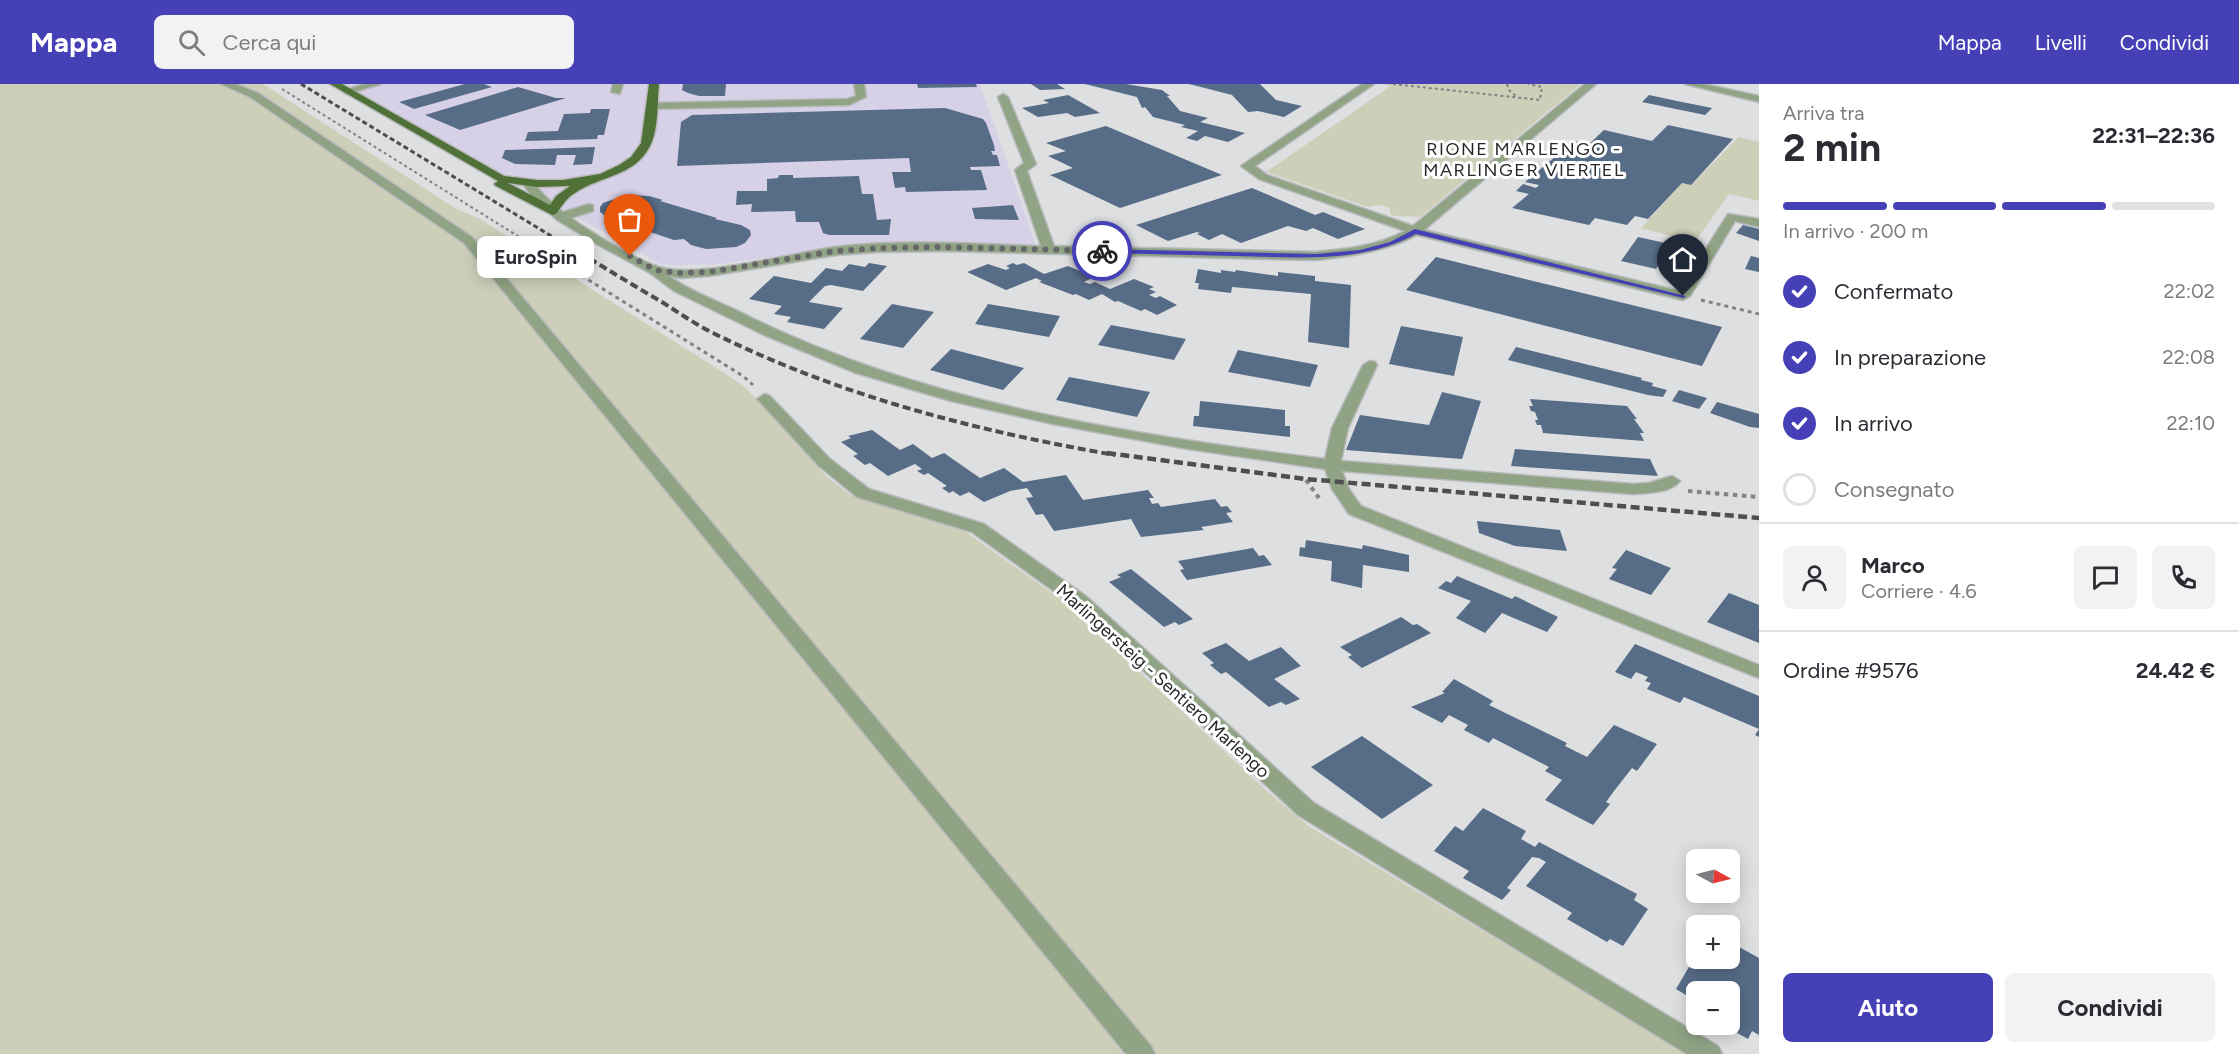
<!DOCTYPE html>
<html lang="it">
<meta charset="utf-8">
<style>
:root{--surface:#fff;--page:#f2f2f3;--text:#2b2b33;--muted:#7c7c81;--line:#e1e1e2;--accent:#4540b6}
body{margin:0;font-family:Figtree,sans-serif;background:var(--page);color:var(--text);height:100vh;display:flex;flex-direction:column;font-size:22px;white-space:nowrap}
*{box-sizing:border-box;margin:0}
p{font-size:20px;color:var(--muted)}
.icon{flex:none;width:33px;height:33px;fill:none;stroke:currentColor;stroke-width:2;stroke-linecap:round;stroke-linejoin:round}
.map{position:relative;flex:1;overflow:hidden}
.drawer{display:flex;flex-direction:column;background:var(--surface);width:480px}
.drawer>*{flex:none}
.needle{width:39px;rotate:97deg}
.fabs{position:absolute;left:1686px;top:765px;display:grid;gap:12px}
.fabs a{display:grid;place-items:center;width:54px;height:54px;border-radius:9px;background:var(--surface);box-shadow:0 3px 15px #0003;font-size:30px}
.pin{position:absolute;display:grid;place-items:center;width:51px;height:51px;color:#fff;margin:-62px -26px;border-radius:50% 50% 50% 0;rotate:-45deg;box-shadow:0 0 6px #0007}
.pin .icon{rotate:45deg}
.courier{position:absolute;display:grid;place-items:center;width:60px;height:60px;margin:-30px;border:4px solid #4540b6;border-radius:50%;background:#fff;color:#222;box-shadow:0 2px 8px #0007}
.bubble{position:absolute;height:42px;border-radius:9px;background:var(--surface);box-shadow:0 3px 15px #0003;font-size:20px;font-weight:700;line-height:42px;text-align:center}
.summary em{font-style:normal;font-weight:700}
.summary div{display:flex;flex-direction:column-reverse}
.summary{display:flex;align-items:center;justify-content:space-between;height:102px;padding:0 24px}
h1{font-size:39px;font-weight:700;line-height:45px}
.bar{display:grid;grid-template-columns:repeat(4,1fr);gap:9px 6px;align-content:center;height:72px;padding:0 24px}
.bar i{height:8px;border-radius:4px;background:var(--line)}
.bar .selected{background:var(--accent)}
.bar p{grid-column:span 4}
.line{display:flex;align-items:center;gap:15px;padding:0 24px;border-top:2px solid var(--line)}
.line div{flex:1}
.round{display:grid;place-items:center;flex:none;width:63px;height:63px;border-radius:9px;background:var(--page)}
ol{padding:0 24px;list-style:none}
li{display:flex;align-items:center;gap:18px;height:66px}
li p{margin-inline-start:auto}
li .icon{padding:6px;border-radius:50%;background:var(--accent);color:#fff;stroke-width:4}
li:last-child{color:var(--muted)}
li i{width:33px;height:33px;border:3px solid var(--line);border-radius:50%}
.button{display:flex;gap:12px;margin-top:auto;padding:12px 24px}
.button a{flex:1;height:69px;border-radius:9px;background:var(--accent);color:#fff;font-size:24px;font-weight:700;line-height:69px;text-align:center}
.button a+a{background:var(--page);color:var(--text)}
header{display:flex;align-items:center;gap:36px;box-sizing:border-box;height:84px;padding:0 30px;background:var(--accent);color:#fff}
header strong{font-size:28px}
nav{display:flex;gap:33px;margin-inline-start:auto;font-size:21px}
.search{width:420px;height:54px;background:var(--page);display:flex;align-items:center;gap:15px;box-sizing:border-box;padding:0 21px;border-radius:9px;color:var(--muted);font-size:22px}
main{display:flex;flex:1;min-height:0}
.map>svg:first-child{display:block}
.commercial{fill:#d7d1e7}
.green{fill:#cdcfb9}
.building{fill:#576c87}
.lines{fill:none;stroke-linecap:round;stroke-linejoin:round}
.minor-casing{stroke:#b9babc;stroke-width:3}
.major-casing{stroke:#b9babc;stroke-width:3}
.path-far2{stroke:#818284;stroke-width:2;stroke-dasharray:3 3;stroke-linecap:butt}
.path-far1{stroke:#818284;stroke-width:3;stroke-dasharray:4 4;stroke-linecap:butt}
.path{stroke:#818284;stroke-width:4;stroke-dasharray:4.5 4.5;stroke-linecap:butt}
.minor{fill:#90a485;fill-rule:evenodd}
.major{fill:#4f7138;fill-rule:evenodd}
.rail-far2{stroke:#4e4e4f;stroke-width:3;stroke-dasharray:5 3;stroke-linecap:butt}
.rail-far1{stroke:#4e4e4f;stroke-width:4;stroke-dasharray:8 4;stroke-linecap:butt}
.rail{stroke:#4e4e4f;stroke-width:4.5;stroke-dasharray:9 4.5;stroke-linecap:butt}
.route{fill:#4540b6}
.done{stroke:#676769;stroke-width:6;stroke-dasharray:0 10.8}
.labels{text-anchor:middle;stroke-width:6;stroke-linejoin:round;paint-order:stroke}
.far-quarter-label{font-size:18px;letter-spacing:1.5px;fill:#272728;stroke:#fff}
.street-label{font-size:18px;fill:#272728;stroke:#fff}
</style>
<header>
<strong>Mappa</strong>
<div class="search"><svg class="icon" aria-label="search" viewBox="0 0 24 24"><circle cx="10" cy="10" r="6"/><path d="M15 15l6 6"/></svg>Cerca qui</div>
<nav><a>Mappa</a><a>Livelli</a><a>Condividi</a></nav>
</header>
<main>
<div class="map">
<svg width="1759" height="970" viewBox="0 0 1759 970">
<rect width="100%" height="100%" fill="#dddfe1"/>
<path class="commercial" d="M 345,0 L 980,0 L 1036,162 L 887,158 L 711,181 L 662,181 L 487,83 Z"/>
<path class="green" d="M 0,0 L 263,0 L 455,124 L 480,135 L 726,290 L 747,305 L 828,394 L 851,411 L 966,448 L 1066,519 L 1269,709 L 1310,743 L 1688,970 L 0,970 Z
M 1382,0 L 1581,0 L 1420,133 L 1394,132 L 1390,130 L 1390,124 L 1379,121 L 1368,123 L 1266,88 L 1391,2 Z
M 1739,53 L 1759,58 L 1759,117 L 1729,110 L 1695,158 L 1641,144 L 1682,99 L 1691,101 Z"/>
<path class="building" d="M 465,0 L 484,0 L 492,3 L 414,25 L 399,18 Z
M 683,0 L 726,0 L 725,12 L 699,12 L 688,9 L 682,6 Z
M 917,0 L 976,0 L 977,3 L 918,4 Z
M 1031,0 L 1057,0 L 1065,5 L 1040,6 Z
M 1085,0 L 1126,0 L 1162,6 L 1170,12 L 1167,12 L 1180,27 L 1208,34 L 1200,38 L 1245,49 L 1228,58 L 1205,52 L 1197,57 L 1186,54 L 1198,47 L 1181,43 L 1185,41 L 1153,33 L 1145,23 L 1142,24 L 1137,13 Z
M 1189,0 L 1260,0 L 1276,16 L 1302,22 L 1284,33 L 1258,27 L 1248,28 L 1232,11 Z
M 518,3 L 556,14 L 566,14 L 460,46 L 425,31 Z
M 1068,11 L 1100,29 L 1075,33 L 1067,29 L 1038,33 L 1022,24 L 1049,19 L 1043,16 Z
M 1649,11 L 1677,17 L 1712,24 L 1705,31 L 1642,18 Z
M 945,24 L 983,35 L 986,39 L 994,61 L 995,67 L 991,67 L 993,71 L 997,71 L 1000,82 L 970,83 L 971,86 L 981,86 L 987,106 L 906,108 L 905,103 L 895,104 L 892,88 L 911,88 L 909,74 L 677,82 L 681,38 L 692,31 Z
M 591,25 L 610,25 L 604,51 L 598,51 L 597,55 L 525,57 L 528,48 L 558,47 L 564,30 L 590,29 Z
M 1668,41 L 1733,55 L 1691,101 L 1682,99 L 1648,135 L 1635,132 L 1627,141 L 1595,134 L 1589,141 L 1512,124 L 1529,110 L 1516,107 L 1523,100 L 1536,104 L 1539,101 L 1525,98 L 1574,57 L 1589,60 L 1604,46 L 1652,57 Z
M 1106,42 L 1125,50 L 1222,91 L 1120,124 L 1050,91 L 1073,84 L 1048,72 L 1066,67 L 1046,59 Z
M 595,63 L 592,80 L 573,81 L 576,71 L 557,71 L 555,81 L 515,80 L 502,74 L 505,66 Z
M 779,91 L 793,91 L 793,94 L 859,92 L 862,110 L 873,110 L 877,136 L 891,135 L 889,151 L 829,151 L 823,149 L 819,138 L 796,138 L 795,127 L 751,128 L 752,120 L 736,121 L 737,107 L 767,107 L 767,95 L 778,94 Z
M 1252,104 L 1315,131 L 1323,128 L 1365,145 L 1338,155 L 1313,144 L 1306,147 L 1288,142 L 1241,159 L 1222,150 L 1209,156 L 1197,150 L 1200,149 L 1197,148 L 1168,157 L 1136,141 Z
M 627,111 L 649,112 L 663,116 L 660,117 L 717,134 L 715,135 L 741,141 L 750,146 L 751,151 L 745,159 L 736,163 L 706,165 L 691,161 L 684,155 L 674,156 L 629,141 L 630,137 L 608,134 L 600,128 L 600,123 L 603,119 Z
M 1013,121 L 1019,136 L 975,135 L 972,124 Z
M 1743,141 L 1759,145 L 1759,157 L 1736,149 Z
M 1638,153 L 1679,162 L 1666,183 L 1658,182 L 1656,185 L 1621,177 Z
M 1751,172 L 1759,174 L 1759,188 L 1745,185 Z
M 1436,173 L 1521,194 L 1722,243 L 1702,282 L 1406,206 Z
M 869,179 L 887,182 L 863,207 L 831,201 L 825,202 L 809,218 L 843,224 L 824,245 L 787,238 L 791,233 L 774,230 L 782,222 L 749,215 L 774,192 L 811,199 L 826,184 L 842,187 L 849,180 L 865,183 Z
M 1013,179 L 1017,181 L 1024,179 L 1044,190 L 1068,182 L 1094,193 L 1084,198 L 1090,200 L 1095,198 L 1110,205 L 1134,195 L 1154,203 L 1149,205 L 1156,208 L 1149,211 L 1156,214 L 1160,212 L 1177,221 L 1157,231 L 1145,225 L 1141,227 L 1118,217 L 1115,218 L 1102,210 L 1089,216 L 1076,210 L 1073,211 L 1039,198 L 1042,197 L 1036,194 L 1006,206 L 967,188 L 988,180 L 1006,186 L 1010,184 L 1006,182 Z
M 1198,185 L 1221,189 L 1221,186 L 1235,188 L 1236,186 L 1278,192 L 1278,188 L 1315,192 L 1315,197 L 1351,201 L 1349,264 L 1308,258 L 1311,210 L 1232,203 L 1231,209 L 1198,205 L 1199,199 L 1195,199 Z
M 892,220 L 934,228 L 903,264 L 860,255 Z
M 988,220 L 1060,232 L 1049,253 L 975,240 Z
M 1111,241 L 1186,255 L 1174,276 L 1098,261 Z
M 1401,242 L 1463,253 L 1454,292 L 1389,280 Z
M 1516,263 L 1642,294 L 1641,296 L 1653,299 L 1652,302 L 1667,306 L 1663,313 L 1648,311 L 1508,276 Z
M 951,265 L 1024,284 L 1003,306 L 930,286 Z
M 1238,266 L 1318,281 L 1310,303 L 1228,288 Z
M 1069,293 L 1150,308 L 1137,333 L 1056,316 Z
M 1679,306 L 1707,314 L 1699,325 L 1672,317 Z
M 1442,308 L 1481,317 L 1462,375 L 1346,366 L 1360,331 L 1429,341 Z
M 1530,315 L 1627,322 L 1637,335 L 1634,335 L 1644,349 L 1640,349 L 1644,357 L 1543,349 L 1541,341 L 1537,341 L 1535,336 L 1538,336 L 1535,328 L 1531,327 L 1529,322 L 1533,322 Z
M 1200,317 L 1285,326 L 1285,342 L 1290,342 L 1290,353 L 1193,342 L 1194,332 L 1199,332 Z
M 1717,318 L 1759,330 L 1759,344 L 1750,343 L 1710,329 Z
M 872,346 L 900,366 L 913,360 L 932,374 L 944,369 L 980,394 L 1004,384 L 1023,398 L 1066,391 L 1083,416 L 1148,406 L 1154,414 L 1149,414 L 1152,420 L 1158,419 L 1161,423 L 1215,415 L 1221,423 L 1227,422 L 1232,428 L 1226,429 L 1233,438 L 1201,443 L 1204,446 L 1141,453 L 1131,435 L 1054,447 L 1043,430 L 1036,431 L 1026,414 L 1033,413 L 1027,404 L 1010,407 L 984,418 L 969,408 L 960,412 L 953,407 L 949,409 L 942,404 L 947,402 L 928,389 L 924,391 L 917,387 L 922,385 L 915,380 L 888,392 L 870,379 L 865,381 L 853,372 L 858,370 L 841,358 L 851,354 L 848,352 Z
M 1515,365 L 1650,375 L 1658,392 L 1511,382 Z
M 1477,437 L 1560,446 L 1567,467 L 1515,462 L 1479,449 Z
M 1306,456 L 1362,465 L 1363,461 L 1409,471 L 1409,488 L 1363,481 L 1362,504 L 1331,497 L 1332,477 L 1299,472 L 1300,463 L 1305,464 Z
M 1253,464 L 1259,472 L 1264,471 L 1272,481 L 1187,496 L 1180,486 L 1184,485 L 1178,477 Z
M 1626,466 L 1671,484 L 1651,511 L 1609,495 L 1617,485 L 1612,484 Z
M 1131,485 L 1193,535 L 1179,541 L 1175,538 L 1164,543 L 1109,498 L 1121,493 L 1117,491 Z
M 1457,492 L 1512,515 L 1515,512 L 1558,533 L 1547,548 L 1502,529 L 1485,549 L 1456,534 L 1471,517 L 1438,504 L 1446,497 L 1451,499 Z
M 1729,509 L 1759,521 L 1759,559 L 1707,538 Z
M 1401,533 L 1413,541 L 1417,540 L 1431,549 L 1362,584 L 1348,573 L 1352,571 L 1340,563 Z
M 1226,559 L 1249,577 L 1281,563 L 1301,582 L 1274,595 L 1300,615 L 1286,621 L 1281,618 L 1269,623 L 1226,588 L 1221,590 L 1210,581 L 1214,579 L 1202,569 Z
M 1635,560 L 1759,612 L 1759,653 L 1755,651 L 1759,645 L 1684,613 L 1680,619 L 1647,605 L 1651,599 L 1645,597 L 1648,593 L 1636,588 L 1631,595 L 1615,588 Z
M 1454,595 L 1493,617 L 1489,621 L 1567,659 L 1565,662 L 1587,673 L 1614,641 L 1657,660 L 1637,687 L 1632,684 L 1614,707 L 1606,718 L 1610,720 L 1593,741 L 1545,716 L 1562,696 L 1545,687 L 1549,683 L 1493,654 L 1489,659 L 1464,646 L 1468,641 L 1449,631 L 1442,639 L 1411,623 L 1445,609 L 1442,608 Z
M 1362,652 L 1433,701 L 1382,735 L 1311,683 Z
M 1483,724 L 1526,747 L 1521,755 L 1535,763 L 1539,758 L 1637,810 L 1634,816 L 1648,825 L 1623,862 L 1610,855 L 1607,858 L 1567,835 L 1572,829 L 1526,802 L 1546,778 L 1539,774 L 1532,773 L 1507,804 L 1511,806 L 1502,816 L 1463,794 L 1469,787 L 1434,767 L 1455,742 L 1463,747 Z
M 1730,858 L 1759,874 L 1759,951 L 1752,947 L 1748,955 L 1721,940 L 1730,940 L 1730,908 L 1696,908 L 1696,917 L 1676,905 L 1693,876 L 1701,881 L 1705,874 L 1730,874 Z"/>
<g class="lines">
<g class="minor-casing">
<path id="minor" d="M 221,0 L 235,0 L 258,9 L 472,153 L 1151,962 L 1155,970 L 1126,970 L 464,159 L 250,13 Z
M 364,0 L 381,0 L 347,10 L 342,7 Z
M 613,0 L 623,0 L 620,10 L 611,8 Z
M 854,0 L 864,0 L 866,13 L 849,21 L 651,25 L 646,22 L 651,19 L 847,15 L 856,12 Z
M 1362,0 L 1374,0 L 1255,82 L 1267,91 L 1413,142 L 1585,0 L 1596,0 L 1424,146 L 1679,207 L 1728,130 L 1759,135 L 1759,143 L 1735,137 L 1690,212 L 1683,216 L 1417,151 C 1385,168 1351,172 1316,176 L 943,167 L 877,168 L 836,171 L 709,192 L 680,194 L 669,192 C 691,208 718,217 742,229 C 918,318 1130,351 1325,375 L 1332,344 L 1363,281 L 1370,277 L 1375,278 L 1377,281 L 1348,344 L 1341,377 L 1633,400 L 1649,399 L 1672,392 L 1680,397 C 1671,409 1647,409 1633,410 L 1342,387 L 1349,405 L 1361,422 L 1759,581 L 1759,594 L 1349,430 L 1332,405 L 1325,385 L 1188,365 L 1053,340 L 951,317 L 856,289 L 764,251 L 674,207 L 650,189 L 600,162 L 557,136 L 534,115 L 523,100 L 525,98 L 533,98 L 543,110 L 563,128 L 589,120 L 593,121 L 593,127 L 571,134 C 592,149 634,175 659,183 C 698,195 791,169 835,163 C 903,155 973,160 1041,162 L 1015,86 L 1024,79 L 998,13 L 1003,10 L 1008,13 L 1036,80 L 1027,87 L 1054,162 L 1316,168 C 1347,165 1377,162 1405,147 L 1259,95 L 1241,82 Z
M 1685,0 L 1704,0 L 1759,12 L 1759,18 Z
M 765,310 L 770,312 L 830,375 L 869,405 L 984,440 L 1087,513 L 1314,719 L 1718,962 L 1722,970 L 1687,970 L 1298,731 L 1073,521 L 972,448 L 857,413 L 818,381 L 760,318 L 757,315 Z"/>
</g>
<g class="major-casing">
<path id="major" d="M 330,0 L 342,0 L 504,92 L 537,96 L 563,96 L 600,90 L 619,81 L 631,73 L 641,59 L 649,0 L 659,0 C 657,20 659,47 649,64 C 633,93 599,92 575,109 C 566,114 562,122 556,130 L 552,131 L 496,102 L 494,100 L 498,97 ZM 508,99 L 537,103 L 570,102 L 556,112 L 550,121 Z"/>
</g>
<path class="path-far2" d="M 1393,0 L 1540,16 L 1542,3 L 1528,0
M 1507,0 L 1509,6 L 1517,13
M 282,5 L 537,164"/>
<path class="path-far1" d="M 534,162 L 743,292 L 753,301
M 1701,216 L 1759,230"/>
<path class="path" d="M 1306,396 L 1319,414
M 1688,407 L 1759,413"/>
<use href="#minor" class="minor"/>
<use href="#major" class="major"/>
<path class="rail-far2" d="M 301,0 L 571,164"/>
<path class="rail-far1" d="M 569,162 C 600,181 631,200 662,218 C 679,229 695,240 713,249 C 840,312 976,347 1115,371"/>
<path class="rail" d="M 1107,369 L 1306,395 L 1759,434"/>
</g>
<path class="route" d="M 1415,145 L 1686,212 L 1683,214 L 1416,150 C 1361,180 1297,173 1236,172 C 1191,171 1147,170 1102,169 L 1099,167 L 1102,165 L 1316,170 L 1360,166 L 1390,158 Z"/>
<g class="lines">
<path class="done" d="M 630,172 L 655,186 L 680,189 L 709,188 L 836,167 L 878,164 L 943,163 L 1102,167"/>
</g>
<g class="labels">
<g class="far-quarter-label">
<text x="1524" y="71">RIONE MARLENGO -<tspan x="1524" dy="21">MARLINGER VIERTEL</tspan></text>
</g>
<g class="street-label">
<text transform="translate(1163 597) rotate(42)" y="6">Marlingersteig - Sentiero Marlengo</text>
</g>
</g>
</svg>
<div class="fabs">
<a><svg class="needle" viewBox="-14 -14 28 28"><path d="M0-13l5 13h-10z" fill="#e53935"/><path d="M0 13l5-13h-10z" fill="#7c7c81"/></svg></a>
<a>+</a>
<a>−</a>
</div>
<div class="pin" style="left:630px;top:172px;background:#ea580c"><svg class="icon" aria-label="bag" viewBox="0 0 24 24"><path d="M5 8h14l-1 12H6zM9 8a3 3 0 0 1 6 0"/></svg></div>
<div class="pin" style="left:1683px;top:212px;background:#1f2937"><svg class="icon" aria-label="home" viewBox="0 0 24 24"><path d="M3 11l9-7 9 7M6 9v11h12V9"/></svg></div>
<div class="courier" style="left:1102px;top:167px"><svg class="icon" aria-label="bike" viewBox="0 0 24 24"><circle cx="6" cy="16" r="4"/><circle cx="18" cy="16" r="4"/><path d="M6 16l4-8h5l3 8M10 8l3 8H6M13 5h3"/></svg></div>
<div class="bubble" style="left:477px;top:152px;width:117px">EuroSpin</div>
</div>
<section class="drawer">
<div class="summary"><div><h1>2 min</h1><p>Arriva tra</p></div><em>22:31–22:36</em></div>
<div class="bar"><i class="selected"></i><i class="selected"></i><i class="selected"></i><i></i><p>In arrivo · 200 m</p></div>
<ol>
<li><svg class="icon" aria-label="check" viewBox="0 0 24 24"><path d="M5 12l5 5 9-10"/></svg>Confermato<p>22:02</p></li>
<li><svg class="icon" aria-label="check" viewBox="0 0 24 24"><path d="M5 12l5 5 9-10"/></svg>In preparazione<p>22:08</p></li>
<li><svg class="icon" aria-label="check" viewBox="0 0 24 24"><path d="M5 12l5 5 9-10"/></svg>In arrivo<p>22:10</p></li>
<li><i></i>Consegnato</li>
</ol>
<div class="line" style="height:108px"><a class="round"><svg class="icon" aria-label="person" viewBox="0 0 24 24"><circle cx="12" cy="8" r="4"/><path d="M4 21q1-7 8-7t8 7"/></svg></a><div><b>Marco</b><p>Corriere · 4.6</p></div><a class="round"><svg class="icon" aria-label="chat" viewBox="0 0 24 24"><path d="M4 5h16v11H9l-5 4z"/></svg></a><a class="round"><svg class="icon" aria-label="phone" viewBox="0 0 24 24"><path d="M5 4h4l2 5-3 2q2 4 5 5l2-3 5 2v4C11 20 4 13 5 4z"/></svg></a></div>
<div class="line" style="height:78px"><div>Ordine #9576</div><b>24.42 €</b></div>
<div class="button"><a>Aiuto</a><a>Condividi</a></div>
</section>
</main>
